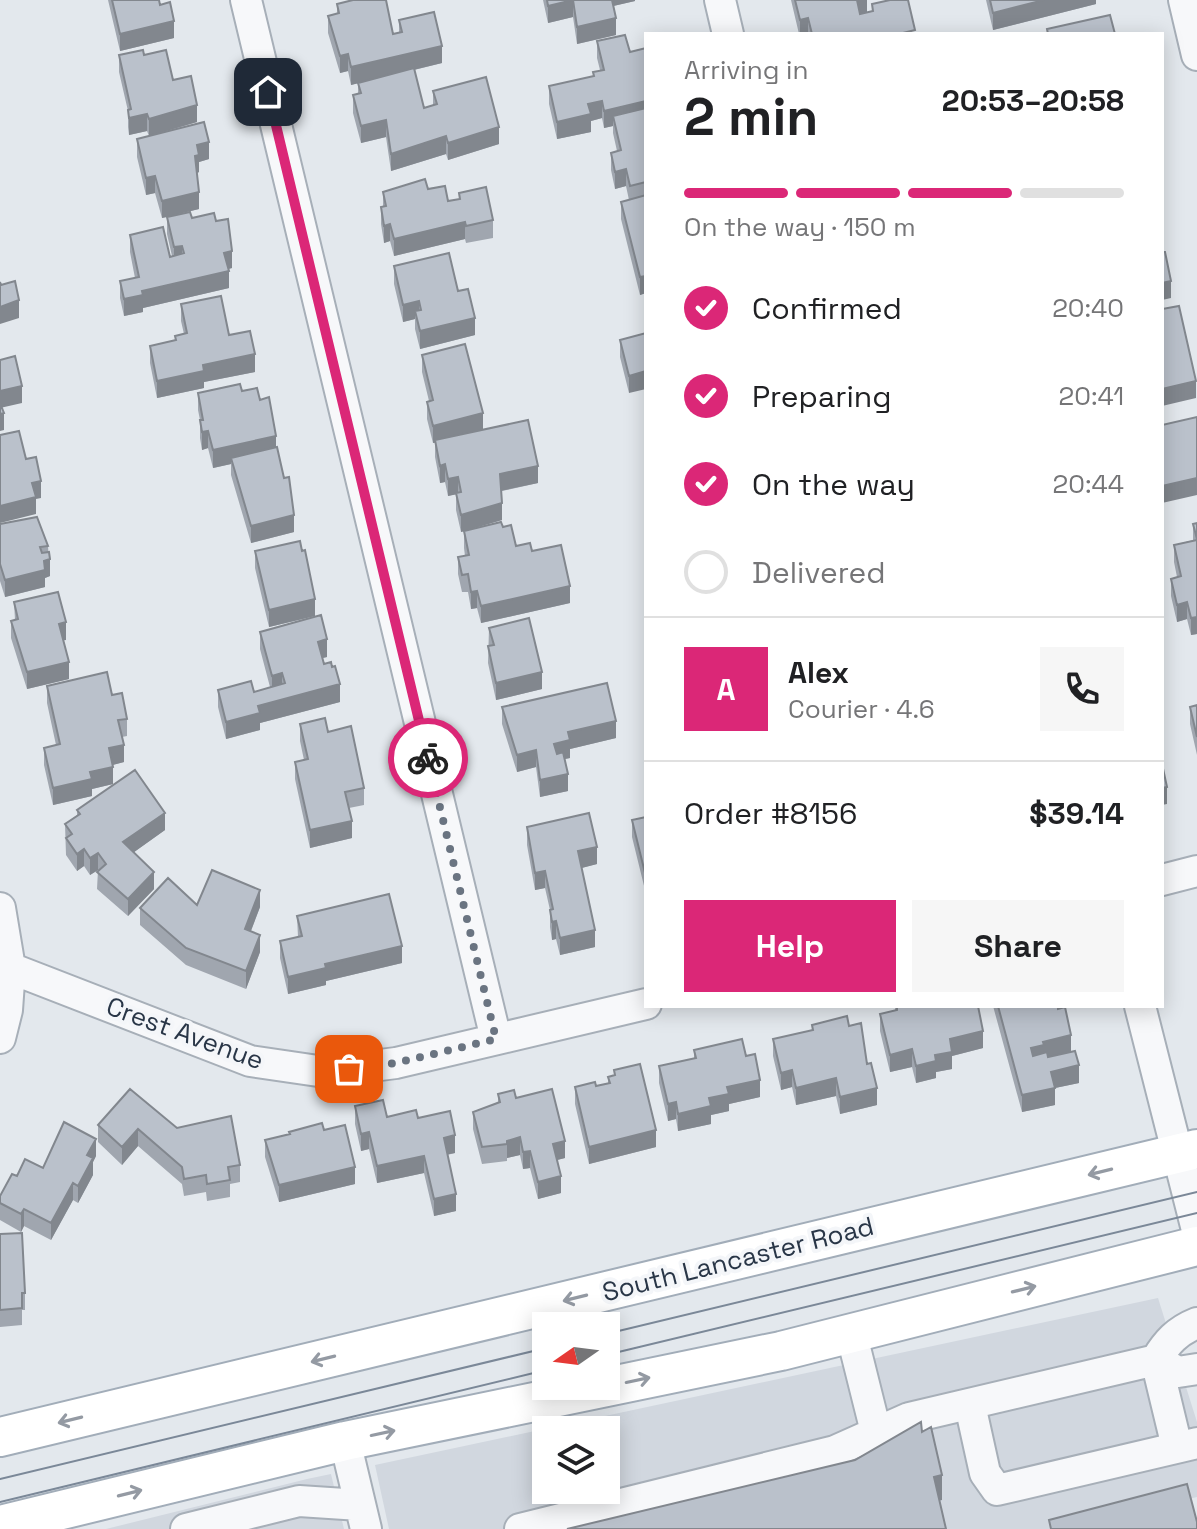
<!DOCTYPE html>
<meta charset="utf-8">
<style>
:root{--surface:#fff;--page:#f6f6f6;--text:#202124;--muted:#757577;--line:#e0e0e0;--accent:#db2777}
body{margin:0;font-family:"Space Grotesk",sans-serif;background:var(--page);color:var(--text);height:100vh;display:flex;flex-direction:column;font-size:30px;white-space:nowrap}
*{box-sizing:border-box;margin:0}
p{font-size:26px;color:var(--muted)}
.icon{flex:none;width:44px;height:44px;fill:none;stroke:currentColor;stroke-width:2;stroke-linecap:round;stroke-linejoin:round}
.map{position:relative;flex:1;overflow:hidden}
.side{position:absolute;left:644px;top:32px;width:520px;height:976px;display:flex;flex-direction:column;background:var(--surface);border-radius:0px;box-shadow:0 4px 20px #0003}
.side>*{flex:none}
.needle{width:52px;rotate:256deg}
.buttons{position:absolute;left:532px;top:1312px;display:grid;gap:16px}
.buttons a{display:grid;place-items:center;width:88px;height:88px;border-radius:0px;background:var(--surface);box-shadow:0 4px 20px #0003;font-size:40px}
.pin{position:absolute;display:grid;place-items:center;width:68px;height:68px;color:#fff;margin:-34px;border-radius:16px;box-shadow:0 4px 12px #0006}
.courier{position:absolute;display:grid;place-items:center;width:80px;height:80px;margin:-40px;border:6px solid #db2777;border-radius:50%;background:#fff;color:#222;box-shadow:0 2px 10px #0007}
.overview em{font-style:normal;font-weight:700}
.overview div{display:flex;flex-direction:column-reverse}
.overview{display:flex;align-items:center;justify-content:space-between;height:136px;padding:0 40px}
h1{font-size:52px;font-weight:700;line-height:60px}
.bar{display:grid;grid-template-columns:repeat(4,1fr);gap:12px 8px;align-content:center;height:96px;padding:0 40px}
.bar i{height:10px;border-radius:6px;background:var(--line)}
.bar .selected{background:var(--accent)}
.bar p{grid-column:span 4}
.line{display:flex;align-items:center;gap:20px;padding:0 40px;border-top:2px solid var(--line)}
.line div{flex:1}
.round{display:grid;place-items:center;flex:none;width:84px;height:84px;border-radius:0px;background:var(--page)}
ol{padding:0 40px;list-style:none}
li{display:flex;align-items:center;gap:24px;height:88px}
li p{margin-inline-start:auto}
li .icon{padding:8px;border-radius:50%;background:var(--accent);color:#fff;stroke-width:4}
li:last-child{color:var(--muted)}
li i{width:44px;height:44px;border:4px solid var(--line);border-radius:50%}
.cta{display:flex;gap:16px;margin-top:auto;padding:16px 40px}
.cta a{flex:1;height:92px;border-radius:0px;background:var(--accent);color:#fff;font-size:32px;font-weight:700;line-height:92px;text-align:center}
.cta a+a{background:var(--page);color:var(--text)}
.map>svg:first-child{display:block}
.built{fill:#d1d7df;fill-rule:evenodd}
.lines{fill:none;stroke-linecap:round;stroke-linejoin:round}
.minor-casing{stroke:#a7afb8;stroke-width:34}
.major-casing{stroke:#a2adb9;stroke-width:42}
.minor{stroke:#f7f8fa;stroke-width:30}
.major{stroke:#fff;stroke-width:38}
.tram{stroke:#7b8898;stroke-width:2}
.wall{fill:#a0a6af}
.shaded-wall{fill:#82878e}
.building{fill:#bac1cb;stroke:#82878e;stroke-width:2}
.oneway{stroke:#949aa3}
.done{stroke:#6a7481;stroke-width:8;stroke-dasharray:0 14.4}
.route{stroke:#db2777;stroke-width:10}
.labels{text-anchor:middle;stroke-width:8;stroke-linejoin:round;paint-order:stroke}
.street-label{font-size:26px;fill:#293647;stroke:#f4f6f9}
</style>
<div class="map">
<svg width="1197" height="1529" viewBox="0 0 1197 1529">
<rect width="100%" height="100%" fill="#e3e8ed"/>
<path class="built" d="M 1158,1298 L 1197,1422 L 1197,1497 L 1058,1529 L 389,1529 L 375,1465 ZM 546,1430 L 606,1430 L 606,1490 L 546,1490 Z
M 331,1474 L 344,1529 L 106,1529 L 307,1479 Z"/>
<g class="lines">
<g class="minor-casing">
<path id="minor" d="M 246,0 L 496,1039
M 720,0 L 728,34
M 1184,0 L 1197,55
M 1162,880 L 1197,871
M 0,908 L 10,968 L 7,1010 L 0,1038
M 10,968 L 250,1061 L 325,1072 L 396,1063 L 646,1004
M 1140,1006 L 1197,1230
M 851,1332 L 876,1432
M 970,1405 L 985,1473 L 997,1490 L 1197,1443
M 345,1441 L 366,1529
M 1177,1447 L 1156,1360 C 1167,1342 1177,1331 1197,1323
M 186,1529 L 299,1501 L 360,1505
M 520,1529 L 835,1451 L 909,1418 L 1156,1360 L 1178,1372 L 1197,1369"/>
</g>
<g class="major-casing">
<path id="major" d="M 0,1437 L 1197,1149
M 0,1525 L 345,1441 L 781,1351 L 1197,1246"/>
</g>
<use href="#minor" class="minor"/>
<use href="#major" class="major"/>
<path class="tram" d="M 606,1334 L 1197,1192
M 606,1355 L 1197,1213
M 0,1479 L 546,1348
M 0,1502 L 546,1370"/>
</g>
<path class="wall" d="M 108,0 L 159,0 L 174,38 L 120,51 Z
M 543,0 L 635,0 L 635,1 L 613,6 L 616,35 L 577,44 L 573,17 L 548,23 Z
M 791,0 L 867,0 L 867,12 L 872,11 L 872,4 L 915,34 L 799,34 Z
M 986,0 L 1096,0 L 1096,4 L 993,30 Z
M 337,4 L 393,34 L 399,33 L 399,20 L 442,63 L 414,70 L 424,108 L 433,105 L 433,91 L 499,144 L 448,160 L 446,154 L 391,171 L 386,137 L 361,143 L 353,113 L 353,95 L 358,94 L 358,83 L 351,85 L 348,71 L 340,73 L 328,33 L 328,16 L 337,14 Z
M 597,41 L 630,52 L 646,48 L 646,293 L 640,295 L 621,219 L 621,202 L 629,200 L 626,186 L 615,189 L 611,170 L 611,153 L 617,151 L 613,133 L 613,126 L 604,128 L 602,118 L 591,121 L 591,132 L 557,139 L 549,104 L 549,86 L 593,76 L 600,70 L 597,58 Z
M 119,55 L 144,55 L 173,80 L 197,122 L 151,136 L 209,159 L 199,162 L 199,172 L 197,173 L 199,209 L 170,216 L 192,218 L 232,268 L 228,269 L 229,288 L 143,308 L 143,312 L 124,316 L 120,298 L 120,281 L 135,278 L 130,252 L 130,235 L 170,257 L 172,256 L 167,234 L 167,217 L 162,218 L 155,193 L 146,195 L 137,157 L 137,139 L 149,136 L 147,131 L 129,135 L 128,127 L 128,111 L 119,72 Z
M 428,189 L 448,201 L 459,199 L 459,193 L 493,220 L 493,238 L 466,243 L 465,239 L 394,256 L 390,241 L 384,243 L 381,224 L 381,207 L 383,206 L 383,192 Z
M 394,266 L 458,291 L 475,335 L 420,349 L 415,329 L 415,319 L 403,322 L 394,284 Z
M 181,304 L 229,335 L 255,372 L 204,382 L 204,388 L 157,398 L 150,363 L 150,346 L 175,341 L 175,336 L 184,334 L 181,321 Z
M 646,333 L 629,393 L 620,357 L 620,340 Z
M 422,355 L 483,430 L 538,483 L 502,491 L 502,520 L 461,532 L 456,510 L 456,494 L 448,496 L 445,482 L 440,483 L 435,457 L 435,443 L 433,443 L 427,419 L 427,402 L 429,401 L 422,372 Z
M 242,391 L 260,400 L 276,447 L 294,532 L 251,543 L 231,475 L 231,464 L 213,468 L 208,448 L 202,450 L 200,438 L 200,420 L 198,410 L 198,393 Z
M 1197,523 L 1197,634 L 1191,635 L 1187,619 L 1177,622 L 1171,596 L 1171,579 L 1177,577 L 1174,562 L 1174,545 L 1193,540 L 1193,524 Z
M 0,524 L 48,546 L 50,576 L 45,578 L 45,587 L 5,597 L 0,581 Z
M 503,527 L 516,546 L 532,551 L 570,603 L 481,623 L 477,608 L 471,609 L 468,592 L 462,592 L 458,574 L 458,557 L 465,556 L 464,548 L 464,531 Z
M 255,551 L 315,616 L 269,627 L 255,568 Z
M 14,602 L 66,640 L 63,640 L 69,679 L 27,689 L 11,638 L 11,621 L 15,620 Z
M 489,628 L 542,689 L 496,700 L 488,663 Z
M 260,632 L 327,657 L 322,658 L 324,664 L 340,702 L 260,723 L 260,730 L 226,739 L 218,707 L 218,690 L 254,692 L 270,687 L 260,649 Z
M 47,686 L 112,695 L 127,719 L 127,736 L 122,737 L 124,762 L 112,765 L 113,784 L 92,789 L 92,796 L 53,805 L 44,765 L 44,748 L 56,745 L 47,703 Z
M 1197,705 L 1197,755 L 1190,724 L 1190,707 Z
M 502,707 L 616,738 L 570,749 L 570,758 L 565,759 L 568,791 L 540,797 L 536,767 L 517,772 L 502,724 Z
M 300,724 L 328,732 L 364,788 L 364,805 L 349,808 L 352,838 L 310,848 L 295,779 L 295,762 L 304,760 L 300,741 Z
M 77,810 L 165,830 L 134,852 L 154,889 L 128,916 L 97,889 L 98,870 L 90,875 L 84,866 L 77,871 L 66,855 L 65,824 L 77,815 Z
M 646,817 L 646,894 L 632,837 L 632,820 Z
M 527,827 L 597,864 L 581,868 L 595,947 L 560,955 L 556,939 L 552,940 L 550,927 L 550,910 L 545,888 L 535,890 L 527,845 Z
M 197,905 L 260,907 L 251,931 L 260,952 L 246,989 L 186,965 L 140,925 L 140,908 Z
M 297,916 L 402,963 L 326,981 L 326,985 L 288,994 L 280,958 L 280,941 L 298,937 Z
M 895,1006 L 978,1006 L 983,1048 L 952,1056 L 952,1069 L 936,1072 L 936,1078 L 916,1083 L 912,1067 L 890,1072 L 880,1031 L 880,1014 L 895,1010 Z
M 993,1006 L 1058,1006 L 1079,1083 L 1055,1088 L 1055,1105 L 1022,1112 Z
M 812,1025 L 849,1026 L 867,1064 L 877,1105 L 840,1114 L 836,1096 L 796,1105 L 792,1087 L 781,1090 L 773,1056 L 773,1039 L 812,1030 Z
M 694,1050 L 746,1056 L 760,1097 L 729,1104 L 729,1111 L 711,1115 L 711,1124 L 678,1131 L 676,1119 L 668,1121 L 659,1083 L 659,1066 L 694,1058 Z
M 614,1070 L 656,1147 L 589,1164 L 575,1104 L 575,1087 L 596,1086 L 608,1083 L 608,1077 L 614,1075 Z
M 498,1094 L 516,1098 L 565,1158 L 557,1160 L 561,1193 L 538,1199 L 530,1168 L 523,1169 L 520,1155 L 507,1158 L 507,1161 L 482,1164 L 473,1129 L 473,1112 L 498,1103 Z
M 355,1106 L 387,1117 L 418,1118 L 455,1153 L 447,1155 L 456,1211 L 434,1216 L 424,1173 L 377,1183 L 369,1149 L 361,1151 L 355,1124 Z
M 98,1125 L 177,1128 L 240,1165 L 240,1182 L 230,1184 L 230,1197 L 207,1201 L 206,1192 L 184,1196 L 182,1184 L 138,1146 L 122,1165 L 98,1142 Z
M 324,1130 L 355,1184 L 279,1202 L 265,1157 L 265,1140 Z
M 96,1156 L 93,1162 L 93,1175 L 78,1203 L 73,1200 L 51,1240 L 24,1226 L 21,1232 L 0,1220 L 0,1196 L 17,1176 L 43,1168 Z
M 0,1234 L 25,1293 L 25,1310 L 22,1310 L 22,1325 L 0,1327 Z"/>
<path class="shaded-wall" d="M 573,0 L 573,17 L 548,23 L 548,6 Z
M 609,0 L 635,0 L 635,1 L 609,7 Z
M 857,0 L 867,0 L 867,13 L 857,16 Z
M 1044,0 L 1096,0 L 1096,4 L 993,30 L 993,13 Z
M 616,18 L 616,35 L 577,44 L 577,27 Z
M 808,18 L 808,34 L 800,34 L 800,20 Z
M 174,21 L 174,38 L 120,51 L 120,34 Z
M 442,46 L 442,63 L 351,85 L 351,67 Z
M 348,54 L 348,71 L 340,73 L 340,56 Z
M 602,101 L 602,118 L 591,121 L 591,132 L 557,139 L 557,122 L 588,104 Z
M 646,101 L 646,118 L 613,116 L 613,126 L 604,128 L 604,111 Z
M 197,105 L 197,122 L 149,136 L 149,119 Z
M 147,114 L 147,131 L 129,135 L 129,118 Z
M 386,120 L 386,137 L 361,143 L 361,126 Z
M 499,127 L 499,144 L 448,160 L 448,143 Z
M 446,136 L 446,154 L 391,171 L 391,154 Z
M 209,142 L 209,159 L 199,162 L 199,172 L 195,174 L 195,156 L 197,145 Z
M 626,169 L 626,186 L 615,189 L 615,172 Z
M 155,176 L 155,193 L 146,195 L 146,178 Z
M 199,192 L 199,209 L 162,218 L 162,201 Z
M 465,222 L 465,239 L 394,256 L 394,239 Z
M 390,224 L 390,241 L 384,243 L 384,226 Z
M 182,246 L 182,263 L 174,264 L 174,247 Z
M 232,251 L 232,268 L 224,270 L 224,253 Z
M 229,271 L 229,288 L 143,308 L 143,312 L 124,316 L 124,299 L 142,291 Z
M 646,276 L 646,293 L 640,295 L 640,277 Z
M 1171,281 L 1171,298 L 1162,300 L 1162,283 Z
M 19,300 L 19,318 L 0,324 L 0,307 Z
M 419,301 L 419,318 L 415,311 L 415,319 L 403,322 L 403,305 Z
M 475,318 L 475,335 L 420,349 L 420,331 Z
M 255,354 L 255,372 L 204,382 L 204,388 L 157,398 L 157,381 L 203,365 Z
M 646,371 L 646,389 L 629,393 L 629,376 Z
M 1196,381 L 1196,398 L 1162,406 L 1162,389 Z
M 22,386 L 22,403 L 0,408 L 0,391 Z
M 4,413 L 4,430 L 0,431 L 0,414 Z
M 483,413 L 483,430 L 433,443 L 433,426 Z
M 208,431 L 208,448 L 202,450 L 202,432 Z
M 276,436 L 276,454 L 231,458 L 231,464 L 213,468 L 213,450 Z
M 445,464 L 445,482 L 440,483 L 440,466 Z
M 538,466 L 538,483 L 500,491 L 500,474 Z
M 458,477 L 458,494 L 448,496 L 448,479 Z
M 1197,478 L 1197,495 L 1162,503 L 1162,486 Z
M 41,481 L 41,498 L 36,499 L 36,514 L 0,523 L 0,506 L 32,483 Z
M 502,503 L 502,520 L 461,532 L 461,515 Z
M 294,515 L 294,532 L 251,543 L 251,526 Z
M 50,559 L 50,576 L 45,578 L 45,587 L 5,597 L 5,580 L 44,561 Z
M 570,586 L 570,603 L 481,623 L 481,606 Z
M 477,591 L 477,608 L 471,609 L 471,592 Z
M 315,599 L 315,616 L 269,627 L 269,610 Z
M 1187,602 L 1187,619 L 1177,622 L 1177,605 Z
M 1197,617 L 1197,634 L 1191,635 L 1191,618 Z
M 66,622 L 66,640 L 59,641 L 59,624 Z
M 327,639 L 327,657 L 318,659 L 318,642 Z
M 69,662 L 69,679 L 27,689 L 27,672 Z
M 542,672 L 542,689 L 496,700 L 496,683 Z
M 282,673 L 282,691 L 272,693 L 272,676 Z
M 340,684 L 340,702 L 260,723 L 260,730 L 226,739 L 226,722 L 258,706 Z
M 616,721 L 616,738 L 570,749 L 570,758 L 554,761 L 554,744 L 568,732 Z
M 124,745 L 124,762 L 109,766 L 109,748 Z
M 536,750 L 536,767 L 517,772 L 517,755 Z
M 113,767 L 113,784 L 92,789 L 92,796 L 53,805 L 53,788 L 90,772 Z
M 568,774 L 568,791 L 540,797 L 540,780 Z
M 1167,787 L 1167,804 L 1162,805 L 1162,788 Z
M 165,813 L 165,830 L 123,860 L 123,842 Z
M 352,821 L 352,838 L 310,848 L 310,830 Z
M 597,847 L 597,864 L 578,869 L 578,851 Z
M 84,849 L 84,866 L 77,871 L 77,854 Z
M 98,853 L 98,870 L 90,875 L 90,858 Z
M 545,871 L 545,888 L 535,890 L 535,873 Z
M 154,872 L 154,889 L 128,916 L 128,899 Z
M 260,890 L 260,907 L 245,946 L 245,929 Z
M 556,921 L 556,939 L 552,940 L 552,922 Z
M 595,930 L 595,947 L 560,955 L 560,938 Z
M 260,935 L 260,952 L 246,989 L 246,971 Z
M 402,946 L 402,963 L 326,981 L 326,985 L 288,994 L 288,977 L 325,964 Z
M 983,1031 L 983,1048 L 952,1056 L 952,1069 L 936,1072 L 936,1078 L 916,1083 L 916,1066 L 935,1055 L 950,1039 Z
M 1071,1035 L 1071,1052 L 1031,1065 L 1031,1048 L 1043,1042 Z
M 912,1049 L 912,1067 L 890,1072 L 890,1055 Z
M 1079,1065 L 1079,1083 L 1055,1088 L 1055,1105 L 1022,1112 L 1022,1095 L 1051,1072 Z
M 792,1070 L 792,1087 L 781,1090 L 781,1073 Z
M 836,1078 L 836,1096 L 796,1105 L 796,1088 Z
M 760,1080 L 760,1097 L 729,1104 L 729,1111 L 711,1115 L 711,1124 L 678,1131 L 678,1114 L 709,1098 L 727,1087 Z
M 877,1088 L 877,1105 L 840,1114 L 840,1097 Z
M 676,1102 L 676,1119 L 668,1121 L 668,1104 Z
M 138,1129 L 138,1146 L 122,1165 L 122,1147 Z
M 656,1130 L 656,1147 L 589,1164 L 589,1147 Z
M 369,1132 L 369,1149 L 361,1151 L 361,1134 Z
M 455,1135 L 455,1153 L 444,1155 L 444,1138 Z
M 520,1137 L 520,1155 L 507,1158 L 507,1141 Z
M 96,1139 L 96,1156 L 93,1162 L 93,1175 L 78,1203 L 78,1186 L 87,1155 Z
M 565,1141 L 565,1158 L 553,1161 L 553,1144 Z
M 530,1151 L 530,1168 L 523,1169 L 523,1152 Z
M 424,1156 L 424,1173 L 377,1183 L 377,1166 Z
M 355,1167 L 355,1184 L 279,1202 L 279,1185 Z
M 561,1176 L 561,1193 L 538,1199 L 538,1182 Z
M 73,1183 L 73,1200 L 51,1240 L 51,1223 Z
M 456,1194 L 456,1211 L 434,1216 L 434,1199 Z
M 24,1209 L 24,1226 L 21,1232 L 21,1214 Z
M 942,1475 L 942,1500 L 934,1502 L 934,1477 Z"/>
<path class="building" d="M 112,0 L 159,0 L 160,5 L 170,2 L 174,21 L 120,34 Z
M 353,0 L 386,0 L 393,34 L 402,32 L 399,20 L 434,12 L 442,46 L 351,67 L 348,54 L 340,56 L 328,16 L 339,13 L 337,4 Z
M 547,0 L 573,0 L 548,6 Z
M 573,0 L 612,0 L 616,18 L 577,27 Z
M 795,0 L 857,0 L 860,14 L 873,11 L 872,4 L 890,0 L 908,0 L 915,30 L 899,34 L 812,34 L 808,18 L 800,20 Z
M 990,0 L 1044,0 L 993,13 Z
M 1110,15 L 1115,34 L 1048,34 L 1047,29 Z
M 625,35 L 630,52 L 646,48 L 646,101 L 604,111 L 602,101 L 588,104 L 591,114 L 557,122 L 549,86 L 594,76 L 593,72 L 604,70 L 597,41 Z
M 143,50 L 144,55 L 166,50 L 173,80 L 191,76 L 197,105 L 149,119 L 147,114 L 129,118 L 128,110 L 131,109 L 119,55 Z
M 414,68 L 424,108 L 437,104 L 433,91 L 486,77 L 499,127 L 448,143 L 446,136 L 391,154 L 386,120 L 361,126 L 353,95 L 361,93 L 358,83 Z
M 646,108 L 646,182 L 630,186 L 626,169 L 615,172 L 611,153 L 621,150 L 613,116 Z
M 204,122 L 209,142 L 197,145 L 199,155 L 195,156 L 199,192 L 162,201 L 155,176 L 146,178 L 137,139 Z
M 425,179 L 428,189 L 445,186 L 448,201 L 460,199 L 459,193 L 486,187 L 493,220 L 466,226 L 465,222 L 394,239 L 390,224 L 384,226 L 381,207 L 386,206 L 383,192 Z
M 646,195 L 646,276 L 640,277 L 621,202 Z
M 190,212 L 192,218 L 214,213 L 216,221 L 228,219 L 232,251 L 224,253 L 229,271 L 142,291 L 143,295 L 124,299 L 120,281 L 139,277 L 130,235 L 163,227 L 170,257 L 184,253 L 182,246 L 174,247 L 167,217 Z
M 1162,252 L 1165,252 L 1171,281 L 1162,283 Z
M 449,253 L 458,291 L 468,289 L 475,318 L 420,331 L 415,311 L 421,310 L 419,301 L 403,305 L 394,266 Z
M 15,281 L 19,300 L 0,307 L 0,282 L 1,285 Z
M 221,296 L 229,335 L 250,331 L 255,354 L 203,365 L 204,371 L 157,381 L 150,346 L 176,340 L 175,336 L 187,333 L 181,304 Z
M 1179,306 L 1196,381 L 1162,389 L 1162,309 Z
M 646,333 L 646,371 L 629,376 L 620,340 Z
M 465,344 L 483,413 L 433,426 L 427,402 L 433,400 L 422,355 Z
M 15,356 L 22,386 L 0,391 L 0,360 Z
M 240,384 L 242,391 L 257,388 L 260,400 L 269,397 L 276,436 L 213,450 L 208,431 L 202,432 L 200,420 L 203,420 L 198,393 Z
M 0,403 L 4,413 L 0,414 Z
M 1197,417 L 1197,478 L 1162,486 L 1162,425 Z
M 528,420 L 538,466 L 500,474 L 502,503 L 461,515 L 456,493 L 461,492 L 458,477 L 448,479 L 445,464 L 440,466 L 435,440 Z
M 19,431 L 26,459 L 36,457 L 41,481 L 32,483 L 36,497 L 0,506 L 0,435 Z
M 277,447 L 284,478 L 289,477 L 294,515 L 251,526 L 231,458 Z
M 37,517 L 48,546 L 40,547 L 42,553 L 49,552 L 50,559 L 44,561 L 45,570 L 5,580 L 0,564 L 0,524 Z
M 501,522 L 503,527 L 511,525 L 516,546 L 530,543 L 532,551 L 561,545 L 570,586 L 481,606 L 477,591 L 471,592 L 468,574 L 462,575 L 458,557 L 469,555 L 464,531 Z
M 1197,523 L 1197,539 L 1193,524 Z
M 1197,540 L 1197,617 L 1191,618 L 1187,602 L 1177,605 L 1171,579 L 1181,576 L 1174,545 Z
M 300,541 L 302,551 L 305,550 L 315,599 L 269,610 L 255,551 Z
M 58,592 L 66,622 L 59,624 L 69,662 L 27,672 L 11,621 L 18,619 L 14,602 Z
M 321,615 L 327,639 L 318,642 L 324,664 L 331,662 L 332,667 L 335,666 L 340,684 L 258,706 L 260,713 L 226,722 L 218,690 L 251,681 L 254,692 L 285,683 L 282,673 L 272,676 L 260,632 Z
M 529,618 L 542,672 L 496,683 L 488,646 L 494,645 L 489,628 Z
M 107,672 L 112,695 L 122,693 L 127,719 L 118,720 L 124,745 L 109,748 L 113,767 L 90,772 L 92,779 L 53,788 L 44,748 L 60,744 L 47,686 Z
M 607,683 L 616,721 L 568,732 L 570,740 L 554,744 L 557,754 L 563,752 L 568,774 L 540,780 L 536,750 L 517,755 L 502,707 Z
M 1197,705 L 1197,737 L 1190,707 Z
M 325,718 L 328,732 L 351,726 L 364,788 L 345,792 L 352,821 L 310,830 L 295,762 L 308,759 L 300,724 Z
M 1162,764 L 1167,787 L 1162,788 Z
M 135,770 L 165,813 L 123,842 L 154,872 L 128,899 L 97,872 L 106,864 L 98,853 L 90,858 L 84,849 L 77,854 L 66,838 L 72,834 L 65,824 L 80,814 L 77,810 Z
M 589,813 L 597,847 L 578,851 L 595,930 L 560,938 L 556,921 L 552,922 L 550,910 L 553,909 L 545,871 L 535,873 L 527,827 Z
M 646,817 L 646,877 L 632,820 Z
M 212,870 L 260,890 L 245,929 L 260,935 L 246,971 L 186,948 L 140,908 L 168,878 L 197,905 Z
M 389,894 L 402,946 L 325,964 L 326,968 L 288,977 L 280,941 L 302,936 L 297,916 Z
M 897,1006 L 978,1006 L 983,1031 L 950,1039 L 952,1052 L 935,1055 L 936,1061 L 916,1066 L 912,1049 L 890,1055 L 880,1014 L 897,1010 Z
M 998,1006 L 1058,1006 L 1058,1009 L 1065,1007 L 1071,1035 L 1043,1042 L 1044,1045 L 1031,1048 L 1033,1056 L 1047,1052 L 1048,1057 L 1075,1051 L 1079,1065 L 1051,1072 L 1055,1088 L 1022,1095 Z
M 847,1016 L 849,1026 L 861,1023 L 867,1064 L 871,1063 L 877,1088 L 840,1097 L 836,1078 L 796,1088 L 792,1070 L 781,1073 L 773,1039 L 813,1030 L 812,1025 Z
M 742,1039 L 746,1056 L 755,1054 L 760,1080 L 727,1087 L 729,1094 L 709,1098 L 711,1106 L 678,1114 L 676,1102 L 668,1104 L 659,1066 L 696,1058 L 694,1050 Z
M 640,1064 L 656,1130 L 589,1147 L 575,1087 L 595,1082 L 596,1086 L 610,1083 L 608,1077 L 615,1075 L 614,1070 Z
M 130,1089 L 177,1128 L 231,1116 L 240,1165 L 228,1167 L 230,1180 L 207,1184 L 206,1175 L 184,1179 L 182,1167 L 138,1129 L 122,1147 L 98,1125 Z
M 552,1089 L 565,1141 L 553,1144 L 561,1176 L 538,1182 L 530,1151 L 523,1152 L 520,1137 L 507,1141 L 507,1144 L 482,1147 L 473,1112 L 500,1102 L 498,1094 L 514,1090 L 516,1098 Z
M 383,1100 L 387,1117 L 416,1110 L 418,1118 L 450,1111 L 455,1135 L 444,1138 L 456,1194 L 434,1199 L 424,1156 L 377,1166 L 369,1132 L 361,1134 L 355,1106 Z
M 64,1122 L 96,1139 L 87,1155 L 93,1158 L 78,1186 L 73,1183 L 51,1223 L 24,1209 L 21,1214 L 0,1203 L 0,1196 L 12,1174 L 17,1176 L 25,1159 L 43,1168 Z
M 322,1123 L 324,1130 L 345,1125 L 355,1167 L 279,1185 L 265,1140 L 290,1134 L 289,1132 Z
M 22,1233 L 25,1293 L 22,1293 L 22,1308 L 0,1310 L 0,1234 Z
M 921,1422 L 922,1432 L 931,1427 L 942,1475 L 934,1477 L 946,1529 L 567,1529 L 855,1460 Z
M 1187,1484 L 1197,1522 L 1197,1529 L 1051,1529 L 1049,1520 Z"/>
<defs><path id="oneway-shaft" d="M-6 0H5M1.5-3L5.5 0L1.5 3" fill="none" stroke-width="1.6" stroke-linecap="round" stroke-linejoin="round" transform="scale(2)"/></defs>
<g class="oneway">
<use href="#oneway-shaft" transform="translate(1100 1172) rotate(166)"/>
<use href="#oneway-shaft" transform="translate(1024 1289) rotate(-14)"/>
<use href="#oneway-shaft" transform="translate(575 1298) rotate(166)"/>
<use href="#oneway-shaft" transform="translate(323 1359) rotate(166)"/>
<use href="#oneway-shaft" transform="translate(638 1380) rotate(-12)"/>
<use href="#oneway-shaft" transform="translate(70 1420) rotate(166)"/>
<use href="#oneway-shaft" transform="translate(383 1433) rotate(-12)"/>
<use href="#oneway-shaft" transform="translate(130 1493) rotate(-14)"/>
</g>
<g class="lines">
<path class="done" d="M 349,1069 L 396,1063 L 496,1039 L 428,758"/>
<path class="route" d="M 268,92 L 428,758"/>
</g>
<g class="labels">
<g class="street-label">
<text transform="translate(185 1033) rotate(20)" y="9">Crest Avenue</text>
<text transform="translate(738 1259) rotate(-14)" y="9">South Lancaster Road</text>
</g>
</g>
</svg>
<div class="buttons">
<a><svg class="needle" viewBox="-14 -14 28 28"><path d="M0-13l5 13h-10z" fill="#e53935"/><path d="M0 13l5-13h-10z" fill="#757577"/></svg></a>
<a><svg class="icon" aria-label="layers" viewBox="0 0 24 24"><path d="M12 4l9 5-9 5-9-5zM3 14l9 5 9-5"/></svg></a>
</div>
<div class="pin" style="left:349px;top:1069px;background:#ea580c"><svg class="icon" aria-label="bag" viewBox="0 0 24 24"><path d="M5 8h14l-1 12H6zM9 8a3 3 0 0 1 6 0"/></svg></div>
<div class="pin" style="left:268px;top:92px;background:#1f2937"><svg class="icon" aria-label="home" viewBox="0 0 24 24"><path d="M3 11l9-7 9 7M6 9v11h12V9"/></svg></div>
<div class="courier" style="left:428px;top:758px"><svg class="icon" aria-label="bike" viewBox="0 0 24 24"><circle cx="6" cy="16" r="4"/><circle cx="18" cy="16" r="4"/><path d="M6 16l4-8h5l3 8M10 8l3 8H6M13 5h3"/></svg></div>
<section class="side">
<div class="overview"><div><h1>2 min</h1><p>Arriving in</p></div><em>20:53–20:58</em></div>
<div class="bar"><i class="selected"></i><i class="selected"></i><i class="selected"></i><i></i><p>On the way · 150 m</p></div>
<ol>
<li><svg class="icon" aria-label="check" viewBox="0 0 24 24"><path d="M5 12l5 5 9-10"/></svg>Confirmed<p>20:40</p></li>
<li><svg class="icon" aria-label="check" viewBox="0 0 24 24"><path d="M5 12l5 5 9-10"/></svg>Preparing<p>20:41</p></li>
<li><svg class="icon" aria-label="check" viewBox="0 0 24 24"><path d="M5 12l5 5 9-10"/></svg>On the way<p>20:44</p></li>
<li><i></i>Delivered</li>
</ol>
<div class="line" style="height:144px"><b class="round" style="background:var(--accent);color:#fff">A</b><div><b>Alex</b><p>Courier · 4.6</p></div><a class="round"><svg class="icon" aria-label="phone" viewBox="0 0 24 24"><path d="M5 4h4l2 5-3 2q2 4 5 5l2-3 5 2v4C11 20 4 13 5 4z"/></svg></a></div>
<div class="line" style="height:104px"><div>Order #8156</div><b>$39.14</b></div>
<div class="cta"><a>Help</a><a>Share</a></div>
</section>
</div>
